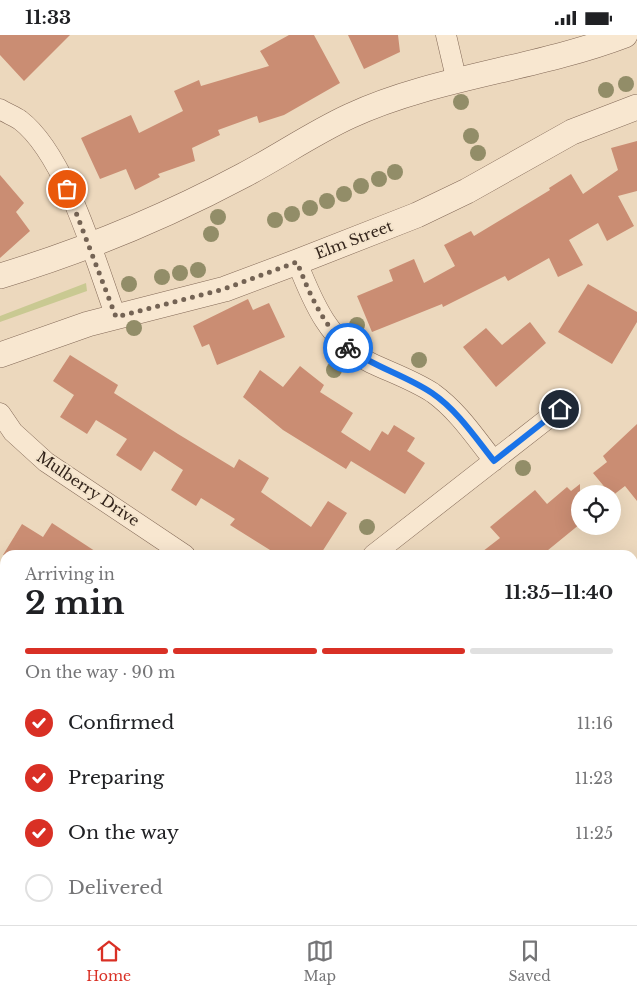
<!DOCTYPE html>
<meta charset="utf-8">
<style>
:root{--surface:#fff;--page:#f6f6f6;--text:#202124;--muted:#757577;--line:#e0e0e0;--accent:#d93025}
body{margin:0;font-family:"Libre Baskerville",serif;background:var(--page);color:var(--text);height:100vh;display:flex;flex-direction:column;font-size:19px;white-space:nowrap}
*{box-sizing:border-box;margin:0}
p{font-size:16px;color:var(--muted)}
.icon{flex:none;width:28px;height:28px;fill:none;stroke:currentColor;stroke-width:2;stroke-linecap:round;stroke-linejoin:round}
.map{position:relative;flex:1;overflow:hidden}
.drawer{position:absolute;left:0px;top:515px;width:638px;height:375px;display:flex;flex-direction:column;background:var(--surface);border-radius:15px 15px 0 0;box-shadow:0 5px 20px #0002}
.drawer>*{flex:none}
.buttons{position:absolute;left:571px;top:450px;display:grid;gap:10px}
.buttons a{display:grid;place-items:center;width:50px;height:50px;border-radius:50%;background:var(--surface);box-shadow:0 5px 20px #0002;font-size:25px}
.pin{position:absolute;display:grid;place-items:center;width:42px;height:42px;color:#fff;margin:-21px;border:2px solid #fff;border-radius:50%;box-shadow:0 1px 5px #0007}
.courier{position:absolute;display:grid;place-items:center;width:50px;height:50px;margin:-25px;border:4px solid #1a73e8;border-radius:50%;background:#fff;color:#222;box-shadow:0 1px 6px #0007}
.head em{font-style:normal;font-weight:800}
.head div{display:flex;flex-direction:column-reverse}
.head{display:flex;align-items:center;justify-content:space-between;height:85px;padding:0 25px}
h1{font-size:32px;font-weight:800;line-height:38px}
.bar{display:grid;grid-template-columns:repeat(4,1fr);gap:8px 5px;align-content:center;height:60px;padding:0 25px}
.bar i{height:6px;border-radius:4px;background:var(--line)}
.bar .on{background:var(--accent)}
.bar p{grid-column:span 4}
ol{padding:0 25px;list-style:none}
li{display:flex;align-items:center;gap:15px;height:55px}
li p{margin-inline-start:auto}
li .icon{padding:5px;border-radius:50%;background:var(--accent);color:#fff;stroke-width:4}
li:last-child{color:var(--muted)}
li i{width:28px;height:28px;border:2px solid var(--line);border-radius:50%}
.status{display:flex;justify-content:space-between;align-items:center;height:35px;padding:0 25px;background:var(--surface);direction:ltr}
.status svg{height:14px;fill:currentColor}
.menu{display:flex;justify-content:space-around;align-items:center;height:70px;border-top:1px solid var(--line);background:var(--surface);font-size:14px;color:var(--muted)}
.menu a{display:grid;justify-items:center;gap:2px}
.menu .on{color:var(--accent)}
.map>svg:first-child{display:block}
.green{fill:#c9c992}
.water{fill:#a1beb2;stroke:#698a7e}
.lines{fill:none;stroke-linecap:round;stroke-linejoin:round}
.canal{stroke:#a1beb2;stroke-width:21}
.building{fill:#ca8d73}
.service-casing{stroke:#836957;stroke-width:11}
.minor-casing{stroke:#836957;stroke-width:21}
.tertiary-casing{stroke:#836957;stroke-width:26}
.path{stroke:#836957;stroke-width:3;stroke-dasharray:4 2.5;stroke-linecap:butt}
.service{stroke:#f8e7d0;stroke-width:10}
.minor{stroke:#f8e7d0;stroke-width:20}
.tertiary{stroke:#f8e7d0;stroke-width:25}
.tree{fill:#928d68}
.done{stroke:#746354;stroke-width:5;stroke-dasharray:0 9}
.route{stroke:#1a73e8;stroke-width:6}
.labels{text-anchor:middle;stroke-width:4;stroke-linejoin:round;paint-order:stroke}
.street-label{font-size:15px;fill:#33241b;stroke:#f4e4cc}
</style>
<div class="status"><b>11:33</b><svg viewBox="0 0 49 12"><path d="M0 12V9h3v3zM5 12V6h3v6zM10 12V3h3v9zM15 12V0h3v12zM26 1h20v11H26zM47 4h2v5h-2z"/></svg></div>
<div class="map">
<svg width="637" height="890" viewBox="0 0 637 890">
<rect width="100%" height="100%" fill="#ecd8bd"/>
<path class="green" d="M 86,248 L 87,256 L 0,287 L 0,281 Z
M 637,580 L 637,890 L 237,890 L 243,885 L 632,885 L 632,584 Z"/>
<path class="water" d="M 637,789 L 637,890 L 505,890 L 512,885 L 632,885 L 632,793 Z"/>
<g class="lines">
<path class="canal" d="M 632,549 L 637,546
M 195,890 L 201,885"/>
</g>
<path class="building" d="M 0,0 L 70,0 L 24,46 L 0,20 Z
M 289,0 L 314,0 L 340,48 L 284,80 L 259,88 L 257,81 L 218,95 L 220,100 L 192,113 L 195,126 L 158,139 L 160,142 L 135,155 L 126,134 L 100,144 L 81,103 L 131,80 L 139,98 L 183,76 L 174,56 L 199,45 L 201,51 L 269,31 L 260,16 Z
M 348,0 L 398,0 L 400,17 L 364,34 Z
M 637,106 L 637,156 L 618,161 L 634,191 L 607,206 L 598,188 L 569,205 L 583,230 L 558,242 L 549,223 L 508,246 L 505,241 L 443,272 L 442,269 L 372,297 L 357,261 L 393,246 L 389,235 L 414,224 L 424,248 L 455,231 L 444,210 L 471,196 L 474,201 L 550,155 L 549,153 L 571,139 L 583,159 L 618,135 L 611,113 Z
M 0,140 L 24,168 L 16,177 L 30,196 L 0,223 Z
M 588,249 L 637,277 L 637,287 L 612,329 L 558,297 Z
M 248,264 L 253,275 L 269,268 L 285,302 L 217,330 L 209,309 L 202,312 L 193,291 Z
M 530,287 L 546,308 L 496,352 L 463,312 L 486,293 L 502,310 Z
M 70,320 L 118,350 L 114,358 L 178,399 L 234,433 L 239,424 L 269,443 L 261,457 L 311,492 L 328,466 L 347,478 L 320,520 L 278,520 L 230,490 L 235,484 L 201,463 L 196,471 L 171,455 L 183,435 L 154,416 L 141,436 L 116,420 L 127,404 L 96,385 L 87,399 L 60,382 L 74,360 L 53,346 Z
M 300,331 L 324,350 L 320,357 L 353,378 L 341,397 L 370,416 L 382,396 L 388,400 L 394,390 L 415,403 L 407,416 L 425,428 L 405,459 L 351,426 L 346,434 L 283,395 L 243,362 L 260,335 L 283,352 Z
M 637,389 L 637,466 L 625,451 L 612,461 L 593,438 L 607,427 L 603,421 Z
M 580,449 L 580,489 L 542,520 L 478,520 L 500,503 L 490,492 L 535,455 L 547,469 L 567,452 L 571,456 Z
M 52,488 L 101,520 L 3,520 L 22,489 L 43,502 Z"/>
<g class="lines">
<g class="service-casing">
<path id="service" d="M 0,565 L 5,568
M 0,599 L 5,591
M 109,890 L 115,885"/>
</g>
<g class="minor-casing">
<path id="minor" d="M 446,0 L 457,47
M 0,74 C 6,78 14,81 20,85 C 66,120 96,228 116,282
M 297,227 C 313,268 330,308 371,328 C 392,338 413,345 433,358 C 458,376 475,402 494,426
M 0,378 L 13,397 L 46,427 L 185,520
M 373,520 L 560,374"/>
</g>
<g class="tertiary-casing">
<path id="tertiary" d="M 0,241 C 83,216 167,181 244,140 C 280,121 313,98 350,81 C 434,42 536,34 625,0
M 0,320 L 88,289 L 225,254 L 297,227 L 417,180 L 467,156 L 572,97 L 637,72"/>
</g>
<path class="path" d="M 632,610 L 637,606
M 275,890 L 281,885"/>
<use href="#service" class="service"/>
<use href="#minor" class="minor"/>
<use href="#tertiary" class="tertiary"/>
</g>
<g class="tree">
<circle cx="626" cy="49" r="8"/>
<circle cx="606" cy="55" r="8"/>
<circle cx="461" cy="67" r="8"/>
<circle cx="471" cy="101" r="8"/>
<circle cx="478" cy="118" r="8"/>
<circle cx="395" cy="137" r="8"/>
<circle cx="379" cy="144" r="8"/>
<circle cx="361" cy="151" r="8"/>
<circle cx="344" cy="159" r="8"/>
<circle cx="327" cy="166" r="8"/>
<circle cx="310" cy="173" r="8"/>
<circle cx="292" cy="179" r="8"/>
<circle cx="218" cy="182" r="8"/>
<circle cx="275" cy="185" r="8"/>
<circle cx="211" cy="199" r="8"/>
<circle cx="198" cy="235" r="8"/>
<circle cx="180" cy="238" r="8"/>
<circle cx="162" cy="242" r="8"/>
<circle cx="129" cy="249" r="8"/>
<circle cx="357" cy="290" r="8"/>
<circle cx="134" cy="293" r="8"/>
<circle cx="419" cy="325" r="8"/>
<circle cx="334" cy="335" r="8"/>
<circle cx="523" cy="433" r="8"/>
<circle cx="367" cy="492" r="8"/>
</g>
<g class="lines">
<path class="done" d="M 67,154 L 116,282 L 224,254 L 297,227 C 310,260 322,288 348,313"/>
<path class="route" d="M 348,313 C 374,332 405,340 432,358 C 457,375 475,402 494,426 L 560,374"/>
</g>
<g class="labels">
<g class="street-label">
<text transform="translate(354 205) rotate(-21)" y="5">Elm Street</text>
<text transform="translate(88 454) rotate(34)" y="5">Mulberry Drive</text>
</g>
</g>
</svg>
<div class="buttons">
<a><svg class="icon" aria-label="locate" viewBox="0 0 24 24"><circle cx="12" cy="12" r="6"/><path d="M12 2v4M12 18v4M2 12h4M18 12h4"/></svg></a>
</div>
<div class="pin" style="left:67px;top:154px;background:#ea580c"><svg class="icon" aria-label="bag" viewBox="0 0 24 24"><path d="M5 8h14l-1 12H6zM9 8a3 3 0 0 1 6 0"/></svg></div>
<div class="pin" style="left:560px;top:374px;background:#1f2937"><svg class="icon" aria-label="home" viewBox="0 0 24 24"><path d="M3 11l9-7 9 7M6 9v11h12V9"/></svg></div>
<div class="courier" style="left:348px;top:313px"><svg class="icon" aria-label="bike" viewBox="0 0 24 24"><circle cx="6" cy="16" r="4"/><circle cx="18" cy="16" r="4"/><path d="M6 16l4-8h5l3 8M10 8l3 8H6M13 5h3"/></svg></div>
<section class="drawer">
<div class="head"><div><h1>2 min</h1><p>Arriving in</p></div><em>11:35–11:40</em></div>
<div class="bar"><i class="on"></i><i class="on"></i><i class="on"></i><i></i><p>On the way · 90 m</p></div>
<ol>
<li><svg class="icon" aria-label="check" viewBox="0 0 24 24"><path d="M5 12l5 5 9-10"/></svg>Confirmed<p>11:16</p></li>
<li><svg class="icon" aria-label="check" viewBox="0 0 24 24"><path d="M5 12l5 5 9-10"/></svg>Preparing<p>11:23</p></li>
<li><svg class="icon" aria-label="check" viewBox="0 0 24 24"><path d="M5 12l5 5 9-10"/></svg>On the way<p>11:25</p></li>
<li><i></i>Delivered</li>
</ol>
</section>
</div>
<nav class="menu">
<a class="on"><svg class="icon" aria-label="home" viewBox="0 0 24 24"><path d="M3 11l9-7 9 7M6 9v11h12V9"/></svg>Home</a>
<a><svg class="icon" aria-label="map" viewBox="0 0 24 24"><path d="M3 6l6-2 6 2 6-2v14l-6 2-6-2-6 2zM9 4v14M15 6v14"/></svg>Map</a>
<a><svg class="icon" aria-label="saved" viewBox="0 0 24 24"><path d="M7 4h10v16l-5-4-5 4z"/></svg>Saved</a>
</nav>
